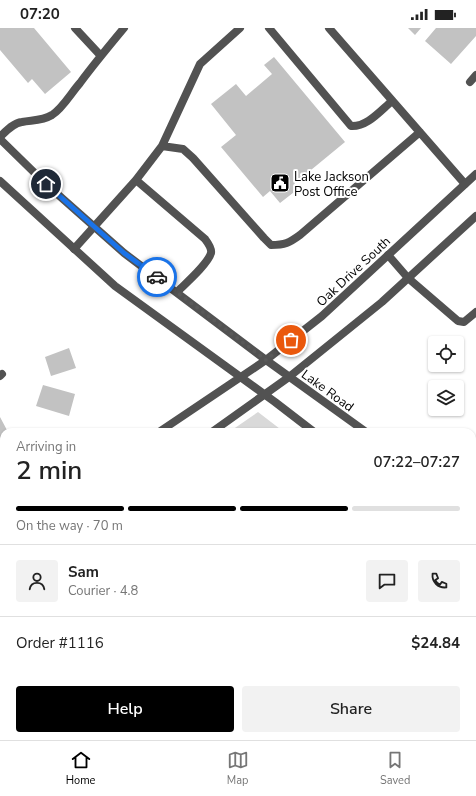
<!DOCTYPE html>
<meta charset="utf-8">
<style>
:root{--surface:#fff;--page:#f2f2f2;--text:#222;--muted:#767676;--line:#e0e0e0;--accent:#000}
body{margin:0;font-family:"Nunito Sans",sans-serif;background:var(--page);color:var(--text);height:100vh;display:flex;flex-direction:column;font-size:15px;white-space:nowrap}
*{box-sizing:border-box;margin:0}
p{font-size:13px;color:var(--muted)}
.icon{flex:none;width:22px;height:22px;fill:none;stroke:currentColor;stroke-width:2;stroke-linecap:round;stroke-linejoin:round}
.map{position:relative;flex:1;overflow:hidden}
.sheet{position:absolute;left:0px;top:400px;width:476px;height:312px;display:flex;flex-direction:column;background:var(--surface);border-radius:12px 12px 0 0;box-shadow:0 1px 3px #0004}
.sheet>*{flex:none}
.tools{position:absolute;left:428px;top:308px;display:grid;gap:8px}
.tools a{display:grid;place-items:center;width:36px;height:36px;border-radius:4px;background:var(--surface);box-shadow:0 1px 3px #0004;font-size:20px}
.pin{position:absolute;display:grid;place-items:center;width:34px;height:34px;color:#fff;margin:-17px;border:2px solid #fff;border-radius:50%;box-shadow:0 1px 4px #0007}
.courier{position:absolute;display:grid;place-items:center;width:40px;height:40px;margin:-20px;border:3px solid #1a73e8;border-radius:50%;background:#fff;color:#222;box-shadow:0 1px 5px #0007}
.head em{font-style:normal;font-weight:600}
.head div{display:flex;flex-direction:column-reverse}
.head{display:flex;align-items:center;justify-content:space-between;height:68px;padding:0 16px}
h1{font-size:26px;font-weight:600;line-height:30px}
.bar{display:grid;grid-template-columns:repeat(4,1fr);gap:6px 4px;align-content:center;height:48px;padding:0 16px}
.bar i{height:5px;border-radius:3px;background:var(--line)}
.bar .active{background:var(--accent)}
.bar p{grid-column:span 4}
.line{display:flex;align-items:center;gap:10px;padding:0 16px;border-top:1px solid var(--line)}
.line div{flex:1}
.round{display:grid;place-items:center;flex:none;width:42px;height:42px;border-radius:4px;background:var(--page)}
.primary-button{display:flex;gap:8px;margin-top:auto;padding:8px 16px}
.primary-button a{flex:1;height:46px;border-radius:4px;background:var(--accent);color:#fff;font-size:16px;font-weight:600;line-height:46px;text-align:center}
.primary-button a+a{background:var(--page);color:var(--text)}
.status{display:flex;justify-content:space-between;align-items:center;height:28px;padding:0 20px;background:var(--surface);direction:ltr}
.status svg{height:11px;fill:currentColor}
.menu{display:flex;justify-content:space-around;align-items:center;height:56px;border-top:1px solid var(--line);background:var(--surface);font-size:11px;color:var(--muted)}
.menu a{display:grid;justify-items:center;gap:2px}
.menu .active{color:var(--accent)}
.map>svg:first-child{display:block}
.green{fill:#d9d9d9}
.building{fill:#c2c2c2}
.lines{fill:none;stroke-linecap:round;stroke-linejoin:round}
.service{stroke:#525252;stroke-width:8}
.minor{stroke:#525252;stroke-width:8}
.tertiary{stroke:#525252;stroke-width:8}
.done{stroke:#595959;stroke-width:4;stroke-dasharray:0 7.2}
.route{stroke:#1a73e8;stroke-width:5}
.labels{text-anchor:middle;stroke-width:4;stroke-linejoin:round;paint-order:stroke}
.poi-label{font-size:13px;fill:#000;stroke:#fff;text-anchor:start}
.street-label{font-size:13px;fill:#000;stroke:#fff}
</style>
<div class="status"><b>07:20</b><svg viewBox="0 0 49 12"><path d="M0 12V9h3v3zM5 12V6h3v6zM10 12V3h3v9zM15 12V0h3v12zM26 1h20v11H26zM47 4h2v5h-2z"/></svg></div>
<div class="map">
<svg width="476" height="712" viewBox="0 0 476 712">
<rect width="100%" height="100%" fill="#fff"/>
<path class="green" d="M 258,384 L 284,404 L 229,404 Z
M 4,544 L 4,708 L 472,708 L 472,553 L 476,557 L 476,712 L 0,712 L 0,546 Z"/>
<path class="building" d="M 0,0 L 34,0 L 71,44 L 45,66 L 32,51 L 28,55 L 0,22 Z
M 408,0 L 421,0 L 415,7 Z
M 436,0 L 476,0 L 476,8 L 451,36 L 425,13 Z
M 274,29 L 345,114 L 294,156 L 298,161 L 280,175 L 270,163 L 263,169 L 221,119 L 236,107 L 211,76 L 236,56 L 246,68 L 272,46 L 264,37 Z
M 69,320 L 76,340 L 51,348 L 45,329 Z
M 43,357 L 75,366 L 69,388 L 36,378 Z
M 0,389 L 8,404 L 4,404 L 4,417 L 0,420 Z"/>
<g class="lines">
<path class="service" d="M 75,0 L 101,28
M 269,0 L 351,98 C 367,99 380,83 392,73
M 329,0 L 465,156
M 470,54 L 476,47
M 0,109 C 6,103 13,95 22,94 C 32,92 42,93 52,87 C 63,80 71,65 80,55 C 94,36 109,18 124,0
M 162,118 L 183,121 L 193,130 L 264,210 L 271,217 C 285,217 289,215 300,207 L 420,104
M 136,152 L 205,211 C 208,215 212,220 211,225 C 208,236 185,256 177,264
M 74,221 L 136,152 L 162,118 L 200,36 L 240,0
M 408,250 L 458,293 L 464,294 L 476,284
M 0,575 L 4,573"/>
<path class="minor" d="M 388,227 L 408,250
M 0,348 L 2,346"/>
<path class="tertiary" d="M 0,111 L 46,156 L 124,225 L 266,332 L 366,404
M 0,153 L 115,258 L 275,374 L 314,404
M 159,404 L 266,332 L 322,288 L 476,146
M 212,404 L 289,349 L 382,274 L 476,188
M 472,482 L 476,485
M 0,505 L 4,503
M 472,519 L 476,522
M 0,543 L 4,541"/>
</g>
<g class="lines">
<path class="done" d="M 157,249 L 266,332 L 291,312"/>
<path class="route" d="M 46,156 L 124,225 L 157,249"/>
</g>
<defs>
<g id="civic-square" transform="scale(1)"><rect x="-9" y="-9" width="18" height="18" rx="4" fill="#000" stroke="#fff"/><path d="M-.6-6.5H3V-4.5H.6V-3L4-1V1h2V6H-6V1h2V-1L-.6-3ZM-1.2 2.5V6h2.4V2.5Z" fill="#fff"/></g>
</defs>
<g fill-rule="evenodd">
<use href="#civic-square" x="280" y="155"/>
</g>
<g class="labels">
<g class="poi-label">
<text x="294" y="153">Lake Jackson<tspan x="294" dy="15">Post Office</tspan></text>
</g>
<g class="street-label">
<text transform="translate(353 243) rotate(-43)" y="5">Oak Drive South</text>
<text transform="translate(328 362) rotate(36)" y="5">Lake Road</text>
</g>
</g>
</svg>
<div class="tools">
<a><svg class="icon" aria-label="locate" viewBox="0 0 24 24"><circle cx="12" cy="12" r="6"/><path d="M12 2v4M12 18v4M2 12h4M18 12h4"/></svg></a>
<a><svg class="icon" aria-label="layers" viewBox="0 0 24 24"><path d="M12 4l9 5-9 5-9-5zM3 14l9 5 9-5"/></svg></a>
</div>
<div class="pin" style="left:291px;top:312px;background:#ea580c"><svg class="icon" aria-label="bag" viewBox="0 0 24 24"><path d="M5 8h14l-1 12H6zM9 8a3 3 0 0 1 6 0"/></svg></div>
<div class="pin" style="left:46px;top:156px;background:#1f2937"><svg class="icon" aria-label="home" viewBox="0 0 24 24"><path d="M3 11l9-7 9 7M6 9v11h12V9"/></svg></div>
<div class="courier" style="left:157px;top:249px"><svg class="icon" aria-label="car" viewBox="0 0 24 24"><path d="M5 17H2v-5l4-1 3-4h7l3 4 3 1v5h-3M9 17h6M6 11h13"/><circle cx="7" cy="17" r="2"/><circle cx="17" cy="17" r="2"/></svg></div>
<section class="sheet">
<div class="head"><div><h1>2 min</h1><p>Arriving in</p></div><em>07:22–07:27</em></div>
<div class="bar"><i class="active"></i><i class="active"></i><i class="active"></i><i></i><p>On the way · 70 m</p></div>
<div class="line" style="height:72px"><a class="round"><svg class="icon" aria-label="person" viewBox="0 0 24 24"><circle cx="12" cy="8" r="4"/><path d="M4 21q1-7 8-7t8 7"/></svg></a><div><b>Sam</b><p>Courier · 4.8</p></div><a class="round"><svg class="icon" aria-label="chat" viewBox="0 0 24 24"><path d="M4 5h16v11H9l-5 4z"/></svg></a><a class="round"><svg class="icon" aria-label="phone" viewBox="0 0 24 24"><path d="M5 4h4l2 5-3 2q2 4 5 5l2-3 5 2v4C11 20 4 13 5 4z"/></svg></a></div>
<div class="line" style="height:52px"><div>Order #1116</div><b>$24.84</b></div>
<div class="primary-button"><a>Help</a><a>Share</a></div>
</section>
</div>
<nav class="menu">
<a class="active"><svg class="icon" aria-label="home" viewBox="0 0 24 24"><path d="M3 11l9-7 9 7M6 9v11h12V9"/></svg>Home</a>
<a><svg class="icon" aria-label="map" viewBox="0 0 24 24"><path d="M3 6l6-2 6 2 6-2v14l-6 2-6-2-6 2zM9 4v14M15 6v14"/></svg>Map</a>
<a><svg class="icon" aria-label="saved" viewBox="0 0 24 24"><path d="M7 4h10v16l-5-4-5 4z"/></svg>Saved</a>
</nav>
